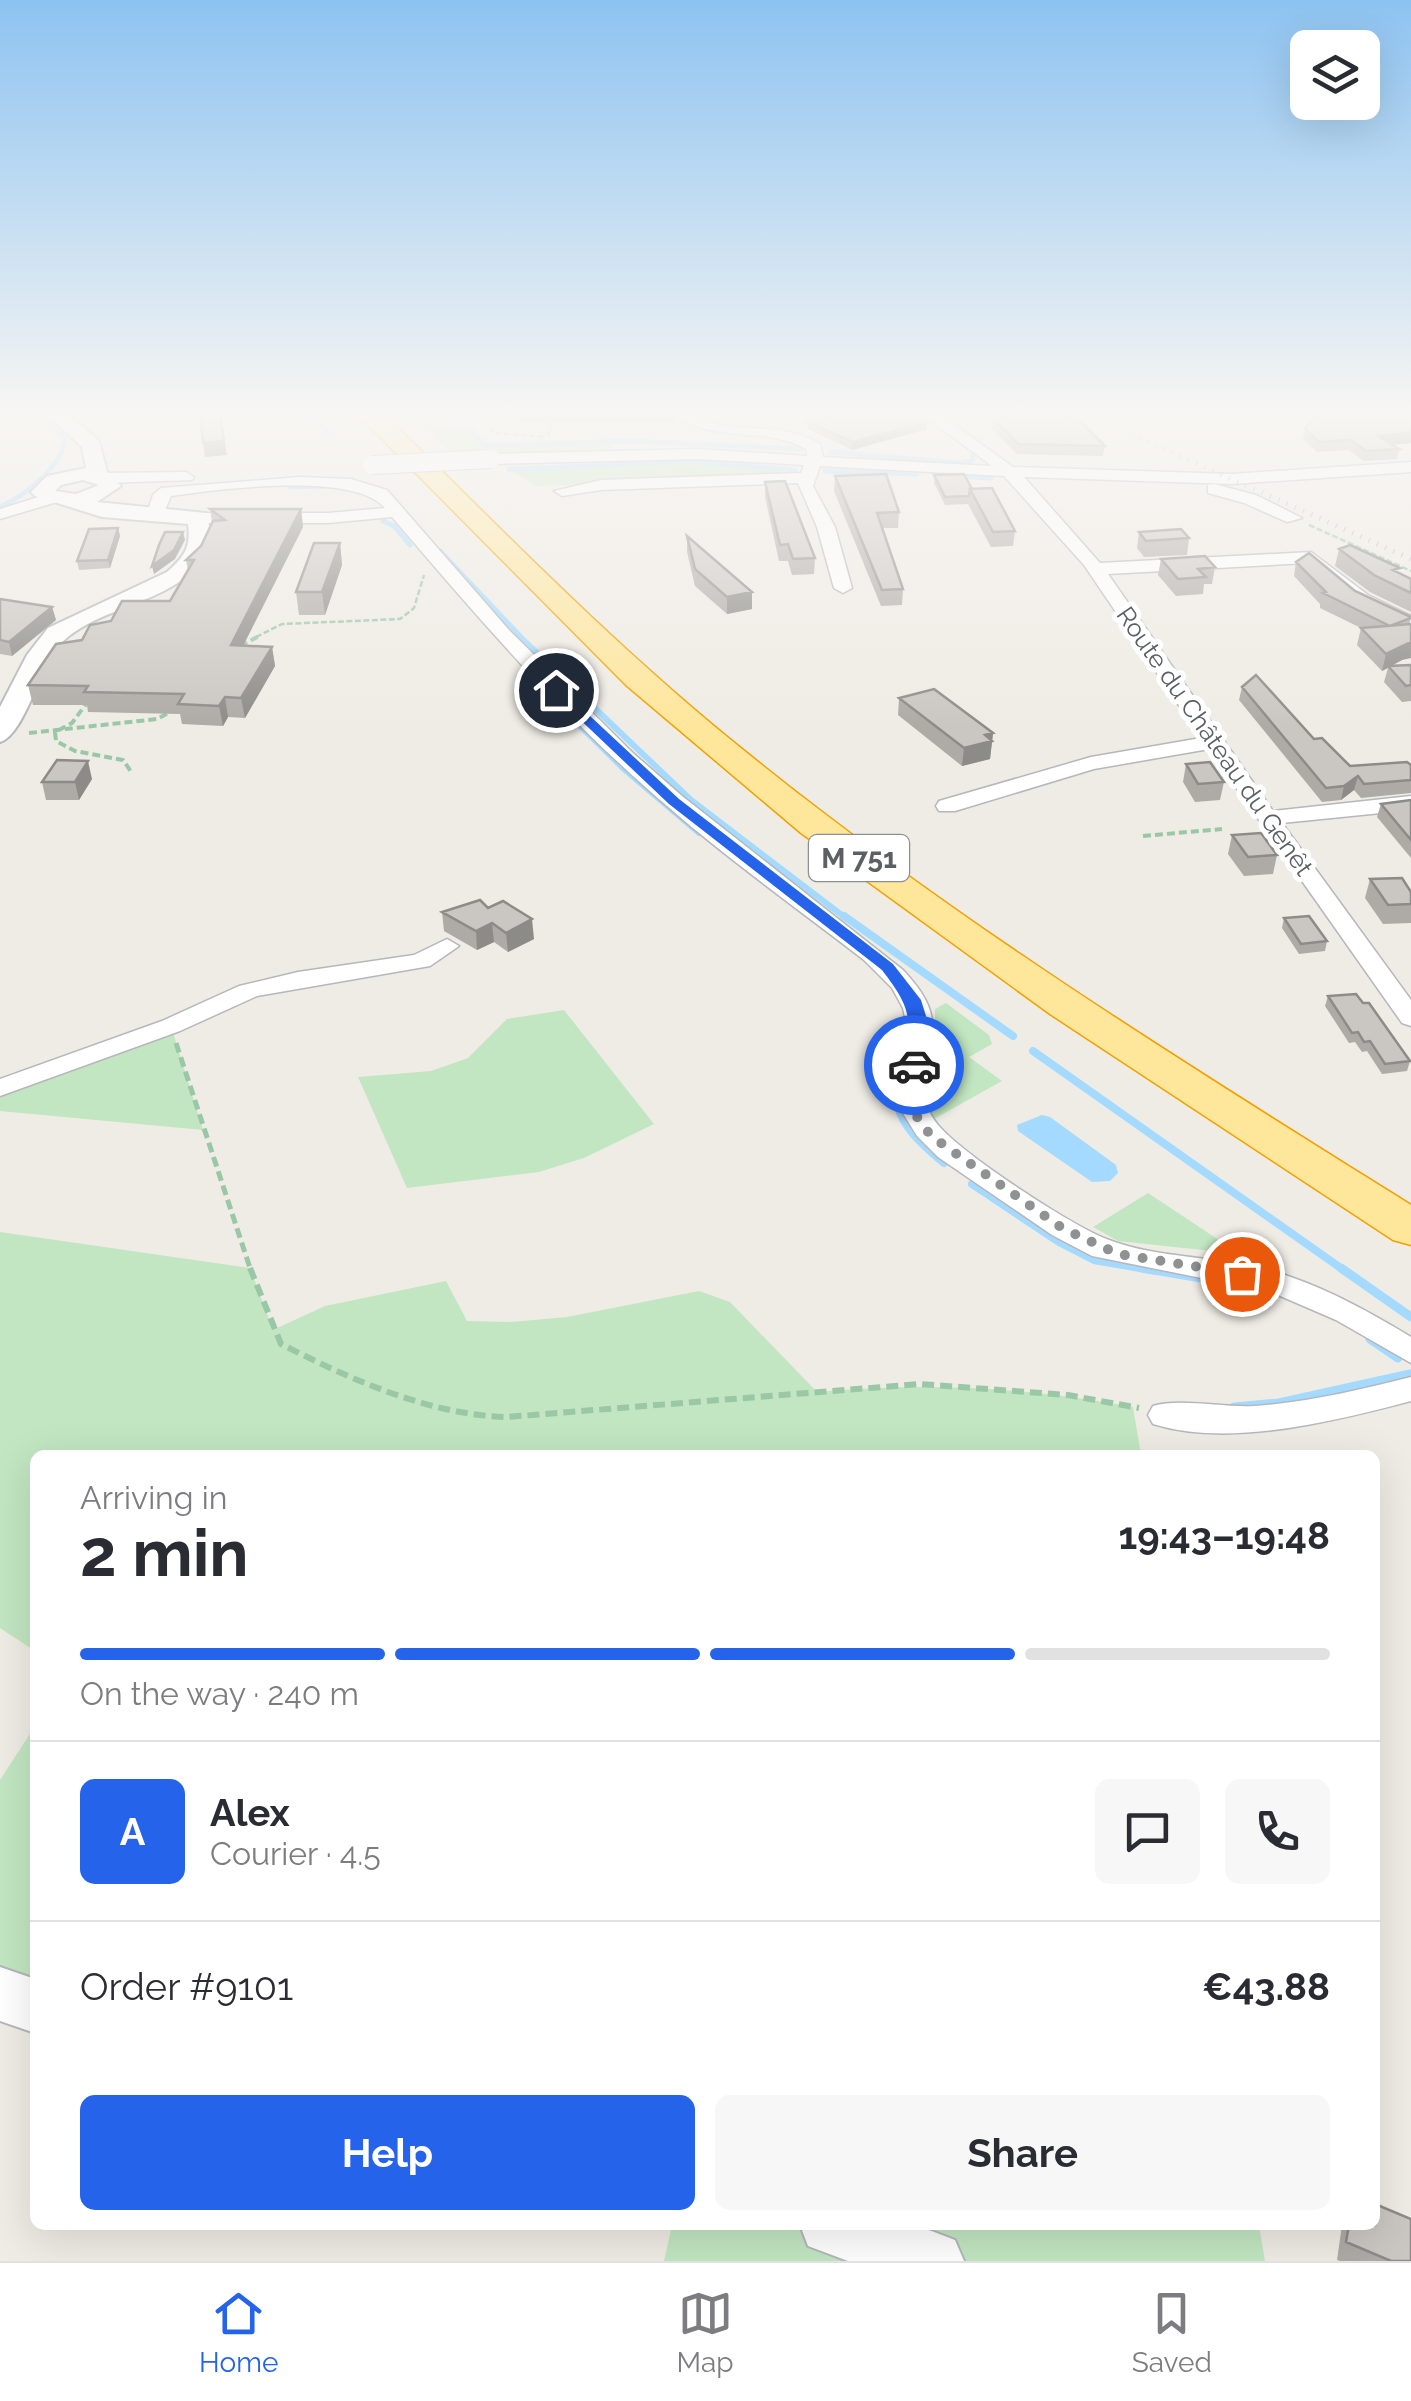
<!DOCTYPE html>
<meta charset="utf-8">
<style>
body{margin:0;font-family:Raleway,sans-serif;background:#f7f7f7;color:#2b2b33;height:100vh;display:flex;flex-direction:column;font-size:38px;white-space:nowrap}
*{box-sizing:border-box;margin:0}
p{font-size:32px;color:#7c7c81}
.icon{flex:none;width:55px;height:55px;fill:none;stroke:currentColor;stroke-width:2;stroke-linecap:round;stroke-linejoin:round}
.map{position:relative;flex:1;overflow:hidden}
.sheet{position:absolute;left:30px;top:1450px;width:1350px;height:780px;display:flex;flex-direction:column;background:#fff;border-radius:15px;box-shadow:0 10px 40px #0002}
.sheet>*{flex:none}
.tools{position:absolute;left:1290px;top:30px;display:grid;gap:20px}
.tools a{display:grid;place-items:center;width:90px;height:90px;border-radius:15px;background:#fff;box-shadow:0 10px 40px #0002;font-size:50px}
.pin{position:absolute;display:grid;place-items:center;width:85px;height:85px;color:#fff;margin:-42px;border:5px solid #fff;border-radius:50%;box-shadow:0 2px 10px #0007}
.courier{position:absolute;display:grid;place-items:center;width:100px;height:100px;margin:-50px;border:8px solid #2563eb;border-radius:50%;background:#fff;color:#222;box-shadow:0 2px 12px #0007}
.headline em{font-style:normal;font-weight:700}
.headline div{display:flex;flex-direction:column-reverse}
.headline{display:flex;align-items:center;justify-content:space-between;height:170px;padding:0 50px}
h1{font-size:65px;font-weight:700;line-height:75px}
.bar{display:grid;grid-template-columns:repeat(4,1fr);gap:15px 10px;align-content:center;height:120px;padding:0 50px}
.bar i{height:12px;border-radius:8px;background:#e1e1e2}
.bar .on{background:#2563eb}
.bar p{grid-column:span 4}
.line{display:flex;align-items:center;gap:25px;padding:0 50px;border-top:2px solid #e1e1e2}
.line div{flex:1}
.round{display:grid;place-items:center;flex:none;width:105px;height:105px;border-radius:15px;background:#f7f7f7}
.cta{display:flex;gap:20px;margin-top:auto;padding:20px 50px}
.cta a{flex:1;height:115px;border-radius:15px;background:#2563eb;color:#fff;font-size:40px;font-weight:700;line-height:115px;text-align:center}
.cta a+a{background:#f7f7f7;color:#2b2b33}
.tab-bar{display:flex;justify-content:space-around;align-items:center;height:140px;border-top:2px solid #e1e1e2;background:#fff;font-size:28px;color:#7c7c81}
.tab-bar a{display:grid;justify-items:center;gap:5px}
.tab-bar .on{color:#2563eb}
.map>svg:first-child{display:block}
</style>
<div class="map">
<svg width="1411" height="2261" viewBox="0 0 1411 2261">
<rect width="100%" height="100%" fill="#efece5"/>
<path fill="#c2e6c1" d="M 410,412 L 464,412 L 485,445 L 611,442 L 614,450 L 455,456 Z
M 653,462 L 790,468 L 782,477 L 536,486 L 505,466 Z
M 946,1003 L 989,1035 L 992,1044 L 969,1057 L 1002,1081 L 934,1119 C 915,1096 931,1074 934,1050 C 935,1036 935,1022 935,1009 Z
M 564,1010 L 654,1124 L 584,1158 L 539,1172 L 407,1188 L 358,1077 L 431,1071 L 468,1058 L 507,1019 Z
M 171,1026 L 203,1130 L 0,1111 L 0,1088 Z
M 1148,1193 L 1240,1254 L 1118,1241 L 1093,1227 Z
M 0,1232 L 250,1268 L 273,1330 L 325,1306 L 446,1281 L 467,1321 L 511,1322 L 567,1317 L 699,1291 L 730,1302 L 817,1392 C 933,1382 1019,1387 1133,1407 L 1141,1455 L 35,1455 L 35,1651 L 0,1628 Z
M 35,1726 L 35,2006 L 0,1994 L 0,1780 Z
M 672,2225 L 1259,2225 L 1265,2261 L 664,2261 Z"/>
<path fill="#a4daff" d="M 1042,1115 L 1050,1117 L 1116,1165 L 1118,1173 L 1110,1181 L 1092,1182 L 1018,1131 L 1017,1125 Z"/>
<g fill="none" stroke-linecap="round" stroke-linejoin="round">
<path stroke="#a4daff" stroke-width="5" d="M 309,412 L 328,432
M 450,412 L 469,431
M 474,436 L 486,445 L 633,441 L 802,449
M 831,452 L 960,463 L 972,461 L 974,452
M 509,470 L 686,461 L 795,470
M 825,471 L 917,474
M 935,475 L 991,478
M 290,487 L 326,486
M 0,507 C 24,496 64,466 65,437 L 45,420
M 383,521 L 394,526 L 410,545
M 440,551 L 521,637"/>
<path stroke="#a4daff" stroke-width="6" d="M 518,635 L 691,800 L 847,919
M 569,715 L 625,770 L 699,833"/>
<path stroke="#a4daff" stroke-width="8" d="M 844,916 L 1013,1036
M 907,1032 C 888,1099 889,1118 944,1163
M 1033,1051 L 1345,1271
M 972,1184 L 1059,1242 L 1094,1260 L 1157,1271"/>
<path stroke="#a4daff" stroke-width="9" d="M 1142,1268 L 1219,1281
M 1341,1268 L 1411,1317
M 1370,1339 L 1398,1358
M 1234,1407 L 1279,1403 L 1410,1374"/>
<defs>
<path id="minor" d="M 671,412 C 690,411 700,420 717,424 C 755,432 784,423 820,444 L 823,457 L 992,466 L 919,412 L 937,412 L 1013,467 L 1232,474 L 1411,462 L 1411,472 L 1232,484 L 1024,477 L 1100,563 L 1311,552 L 1368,595 L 1411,616 L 1411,629 L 1354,603 L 1307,563 L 1108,574 L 1273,811 L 1411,796 L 1411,810 L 1282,823 L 1411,1000 L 1411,1026 L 1402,1023 L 1209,749 L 1094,769 L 955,811 L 939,811 L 936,806 L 939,801 L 1091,757 L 1201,738 L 1084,565 L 1004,476 L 820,466 L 813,486 L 835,527 L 852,588 L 843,593 L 834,588 L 817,527 L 798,483 L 601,490 L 562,496 L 554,491 L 601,480 L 801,473 L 804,465 L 699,459 L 491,464 L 483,459 L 491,454 L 699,449 L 807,456 L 806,449 C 764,425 710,445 671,412 Z
M 186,472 L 194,477 L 192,480 L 105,483 L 97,478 L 105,473 Z
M 300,477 L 351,479 L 387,490 L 509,630 L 634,754 L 682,796 L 903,970 C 916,984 931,1002 932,1022 C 936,1057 911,1094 938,1125 C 962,1154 1073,1227 1109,1240 C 1165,1261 1231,1255 1288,1276 C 1332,1291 1371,1313 1411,1337 L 1411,1363 L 1336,1320 L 1271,1292 L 1092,1256 L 1052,1235 L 938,1157 L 917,1136 L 901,1110 L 898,1086 L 907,1027 L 903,1008 L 892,988 L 864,960 C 798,909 729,860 666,805 C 565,719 478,618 392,517 L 328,523 L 198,523 L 189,518 L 198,513 L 328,513 L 385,508 C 354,471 218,489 171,496 L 161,520 L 146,516 L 153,495 L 161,488 Z
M 1214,484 L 1256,495 L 1302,518 L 1287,522 L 1244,503 L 1208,493 L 1208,485 Z
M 51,493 L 59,498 L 57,502 L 0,519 L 0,509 Z
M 447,939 L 459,946 L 430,966 L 257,996 L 180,1031 L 0,1096 L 0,1079 L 162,1021 L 239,986 L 298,972 L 414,955 Z
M 1411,1377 L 1411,1401 C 1335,1421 1230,1448 1153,1424 L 1148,1415 L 1153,1406 C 1179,1398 1225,1408 1255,1406 C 1308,1402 1360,1390 1411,1377 Z"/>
<path id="tertiary" d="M 45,412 L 65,412 L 99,441 L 107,472 L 121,486 L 97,502 L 206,513 L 213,542 C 186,602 117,600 69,636 C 41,657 26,735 0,742 L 0,707 L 27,655 L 48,628 L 167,572 C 185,556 191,547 188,524 L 102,517 L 35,496 L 31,492 L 47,476 L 86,468 L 82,447 ZM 83,480 L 99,485 L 76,494 L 55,491 L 61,485 Z
M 0,1967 L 35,1979 L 35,2033 L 0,2021 Z
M 800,2225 L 916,2225 L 955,2240 L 964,2261 L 848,2261 L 808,2246 Z"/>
<path id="trunk" d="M 355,412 L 382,412 C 501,529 617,649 747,753 C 956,922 1184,1063 1411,1205 L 1411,1245 L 1393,1240 L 1050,1014 L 801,833 L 626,685 Z"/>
</defs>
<use href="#minor" stroke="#b5b7bb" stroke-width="3"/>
<use href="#tertiary" stroke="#b5b7bb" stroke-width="4"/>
<use href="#trunk" stroke="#f3a000" stroke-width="3"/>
<path stroke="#9ac7a6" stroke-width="2.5" stroke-dasharray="6 2.5" stroke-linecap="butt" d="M 469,412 L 495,433 L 546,437
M 548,437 L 554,412
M 1309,525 L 1411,571
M 256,637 L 282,624 L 400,619 L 414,608 L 424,575"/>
<path stroke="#9ac7a6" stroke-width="4" stroke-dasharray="8 4" stroke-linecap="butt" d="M 240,646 L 261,635
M 89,700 L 72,723 L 55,732 L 56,741 L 75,751 L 123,760 L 132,773
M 29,733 L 157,719 L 174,710
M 1143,836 L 1222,829"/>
<path stroke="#9ac7a6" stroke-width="5" stroke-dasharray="10 5" stroke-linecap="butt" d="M 176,1043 L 251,1271"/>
<path stroke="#9ac7a6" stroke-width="6" stroke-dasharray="12 6" stroke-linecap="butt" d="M 250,1268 L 281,1344 C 350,1379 429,1415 507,1417 L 920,1384 L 1068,1395 L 1139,1408"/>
<use href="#minor" fill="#fff" fill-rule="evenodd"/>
<use href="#tertiary" fill="#fff" fill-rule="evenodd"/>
<use href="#trunk" fill="#fee69b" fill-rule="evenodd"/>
<path stroke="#b3b4b5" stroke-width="5" stroke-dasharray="1 8" stroke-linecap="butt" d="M 1081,412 L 1411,559"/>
<defs>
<path id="minor-bridge" d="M 372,465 L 491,459"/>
</defs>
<use href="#minor-bridge" stroke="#b5b7bb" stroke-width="20" stroke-linecap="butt"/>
<use href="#minor-bridge" stroke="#fff" stroke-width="18"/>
</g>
<path fill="#aeaba7" d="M 510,412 L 673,412 L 676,415 L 676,423 L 520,423 L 520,412 Z
M 828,412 L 862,412 L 864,416 L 927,422 L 927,429 L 852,450 L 808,429 L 808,422 L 830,417 Z
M 972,412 L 1058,412 L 1105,446 L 1103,456 L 1017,454 L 992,429 L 993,422 Z
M 1309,412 L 1411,412 L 1411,443 L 1392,445 L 1399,449 L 1397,459 L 1364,461 L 1349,450 L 1317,452 L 1303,439 L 1305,429 L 1314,415 Z
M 934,475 L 972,489 L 1015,531 L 1013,546 L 991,547 L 968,504 L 945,505 L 934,483 Z
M 835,476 L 899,512 L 898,528 L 882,528 L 903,589 L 902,605 L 881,606 L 834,491 Z
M 765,482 L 815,558 L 814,574 L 792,575 L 788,561 L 779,561 L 765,497 Z
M 210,509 L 301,509 L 303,527 L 243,645 L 272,647 L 275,666 L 245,718 L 228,717 L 223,726 L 182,724 L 180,714 L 88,712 L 87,705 L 33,705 L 28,685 L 82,640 L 111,621 L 170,601 L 188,571 L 186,560 L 201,546 L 212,522 Z
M 118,528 L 120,536 L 110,568 L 79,570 L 77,561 Z
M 1139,532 L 1189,538 L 1187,555 L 1144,557 L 1137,548 Z
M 687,536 L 752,609 L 727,614 L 695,586 L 687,552 Z
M 340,543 L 342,565 L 325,615 L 299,615 L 296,592 Z
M 1339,549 L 1411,579 L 1411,612 L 1370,592 L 1335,566 Z
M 1161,559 L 1215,567 L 1212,584 L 1204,584 L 1203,594 L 1176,596 L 1158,575 Z
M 1296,562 L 1355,591 L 1411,617 L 1402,660 L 1391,666 L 1411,665 L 1411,701 L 1402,702 L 1384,682 L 1388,668 L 1382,671 L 1357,645 L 1361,628 L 1320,608 L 1320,604 L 1294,576 Z
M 0,599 L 52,607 L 56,620 L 12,656 L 0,654 Z
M 1242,687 L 1350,766 L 1411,765 L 1411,793 L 1361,798 L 1354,790 L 1341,800 L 1322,802 L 1239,700 Z
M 899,698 L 993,733 L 990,759 L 962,766 L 898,715 Z
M 1186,764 L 1224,782 L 1220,800 L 1195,802 L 1183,782 Z
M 92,779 L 79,800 L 46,800 L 42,782 Z
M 1411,800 L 1411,858 L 1377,817 L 1381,804 Z
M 1232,835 L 1277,855 L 1273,874 L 1244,876 L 1228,854 Z
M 1370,879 L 1411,892 L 1411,923 L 1383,924 L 1365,898 Z
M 488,908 L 534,939 L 508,952 L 494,942 L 477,950 L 444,931 L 442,912 Z
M 1284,918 L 1327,941 L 1325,951 L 1299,954 L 1282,928 Z
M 1328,996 L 1410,1061 L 1407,1071 L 1382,1074 L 1367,1051 L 1362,1052 L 1355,1042 L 1349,1043 L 1325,1006 Z
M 1342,2225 L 1375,2225 L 1411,2261 L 1340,2261 L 1337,2260 Z"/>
<path fill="#8d8b88" d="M 220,412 L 227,455 L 205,457 L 203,443 Z
M 927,422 L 927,429 L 852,450 L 853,442 Z
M 1411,433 L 1411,443 L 1375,446 L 1378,436 Z
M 301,509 L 303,527 L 234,664 L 231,645 Z
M 118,528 L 120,536 L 110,568 L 108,560 Z
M 183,532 L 185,540 L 175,559 L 154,574 L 152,566 Z
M 340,543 L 342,565 L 325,615 L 322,592 Z
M 752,592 L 752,609 L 727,614 L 727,597 Z
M 52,607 L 56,620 L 12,656 L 9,642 Z
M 1411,642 L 1411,658 L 1402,660 L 1382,671 L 1386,654 Z
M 272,647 L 275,666 L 245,718 L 241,698 Z
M 225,697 L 228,717 L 223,726 L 219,706 Z
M 993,733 L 990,759 L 962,766 L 964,748 L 985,735 Z
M 88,761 L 92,779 L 79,800 L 75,782 Z
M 1358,776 L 1354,790 L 1341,800 L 1344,786 Z
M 532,919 L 534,939 L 508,952 L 506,933 Z
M 492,923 L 494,942 L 477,950 L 476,931 Z"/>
<path fill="#cac7c2" stroke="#8d8b88" stroke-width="2.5" d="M 200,412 L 220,412 L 224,441 L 203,443 Z
M 521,412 L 673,412 L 676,415 L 520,415 Z
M 831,412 L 862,412 L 864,416 L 926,414 L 927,422 L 853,442 L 808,422 L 832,416 Z
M 993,412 L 1058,412 L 1082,423 L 1105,446 L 1018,444 L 993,418 L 1007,418 Z
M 1317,412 L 1411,412 L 1411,433 L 1378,436 L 1399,449 L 1366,451 L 1351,440 L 1319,442 L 1305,429 Z
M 886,474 L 899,512 L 877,513 L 903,589 L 882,590 L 835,476 Z
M 964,474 L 972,489 L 970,489 L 969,496 L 945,497 L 934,475 Z
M 785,481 L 815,558 L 793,559 L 788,544 L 780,545 L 765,482 Z
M 992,488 L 1015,531 L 993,532 L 970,489 Z
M 210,509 L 301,509 L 231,645 L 272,647 L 241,698 L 225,697 L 219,706 L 178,704 L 184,694 L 84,692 L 88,686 L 28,685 L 56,644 L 82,640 L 90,625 L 111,621 L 122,601 L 170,601 L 194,560 L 186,560 L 201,546 L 213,521 L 225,520 Z
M 118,528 L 108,560 L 77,561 L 89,529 Z
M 1181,529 L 1189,538 L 1146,541 L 1139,532 Z
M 165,532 L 183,532 L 174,550 L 152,566 L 159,545 Z
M 687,536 L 752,592 L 727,597 L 695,569 Z
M 314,543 L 340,543 L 322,592 L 296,592 Z
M 1350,545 L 1400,568 L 1393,570 L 1411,579 L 1411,593 L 1374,575 L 1339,549 Z
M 1309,553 L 1355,591 L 1411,617 L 1411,618 L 1390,626 L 1323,593 L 1326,592 L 1296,562 Z
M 1205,556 L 1215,567 L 1198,569 L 1206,577 L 1178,579 L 1161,559 Z
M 0,599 L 52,607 L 9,642 L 0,640 Z
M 1411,624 L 1411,642 L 1386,654 L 1361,628 Z
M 1411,665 L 1411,685 L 1406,686 L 1388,666 Z
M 1256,675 L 1314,739 L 1322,738 L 1350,766 L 1407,762 L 1411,765 L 1411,780 L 1364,784 L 1358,776 L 1344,786 L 1326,788 L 1242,687 Z
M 934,689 L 993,733 L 985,735 L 992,741 L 964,748 L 899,698 Z
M 57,760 L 88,761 L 75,782 L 42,782 Z
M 1210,762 L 1224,782 L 1198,784 L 1186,764 Z
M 1411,800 L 1411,840 L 1381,804 Z
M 1261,833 L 1277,855 L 1248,857 L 1232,835 Z
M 1402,878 L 1411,892 L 1411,904 L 1388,905 L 1370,879 Z
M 480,900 L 488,908 L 503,901 L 532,919 L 506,933 L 492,923 L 476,931 L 442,912 Z
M 1309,916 L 1327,941 L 1301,944 L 1284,918 Z
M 1356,994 L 1363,1003 L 1369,1003 L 1410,1061 L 1385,1064 L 1370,1041 L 1364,1042 L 1358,1032 L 1352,1033 L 1328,996 Z
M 1375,2204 L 1411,2219 L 1411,2261 L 1391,2261 L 1346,2242 L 1349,2225 L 1375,2225 Z"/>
<linearGradient id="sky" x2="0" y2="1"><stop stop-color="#8dc3f1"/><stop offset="0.57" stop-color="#f8f6f3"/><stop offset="1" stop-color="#f8f6f3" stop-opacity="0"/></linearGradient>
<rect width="1411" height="728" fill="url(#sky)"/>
<path fill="#2563eb" d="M 552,688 L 560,688 L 679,799 L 893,964 L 921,1000 L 926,1016 L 919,1068 L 906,1065 C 911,1017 912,1009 882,970 L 669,804 L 552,693 Z"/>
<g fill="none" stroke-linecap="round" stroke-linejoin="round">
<path stroke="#8f9192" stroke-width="10" stroke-dasharray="0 18" d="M 914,1065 L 912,1110 L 931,1136 L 1062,1228 L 1118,1254 L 1242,1274"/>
</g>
<g text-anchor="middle" stroke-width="10" stroke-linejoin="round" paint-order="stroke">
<g font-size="25" fill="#5c6065" stroke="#fff">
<text transform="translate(1215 741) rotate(55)" y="9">Route du Château du Genêt</text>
</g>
<rect fill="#fff" stroke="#8d9093" stroke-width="2.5" x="809" y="835" width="100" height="46" rx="8"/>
<g font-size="28" font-weight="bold" fill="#5c6065">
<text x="859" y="868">M 751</text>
</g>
</g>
</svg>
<div class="tools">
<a><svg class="icon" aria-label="layers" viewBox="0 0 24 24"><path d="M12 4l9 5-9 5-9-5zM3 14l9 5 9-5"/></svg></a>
</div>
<div class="pin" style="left:1242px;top:1274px;background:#ea580c"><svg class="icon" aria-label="bag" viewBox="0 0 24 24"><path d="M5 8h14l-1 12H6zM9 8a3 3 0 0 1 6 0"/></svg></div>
<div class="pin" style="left:556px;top:690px;background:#1f2937"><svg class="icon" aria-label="home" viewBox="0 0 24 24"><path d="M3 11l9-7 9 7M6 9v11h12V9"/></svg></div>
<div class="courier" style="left:914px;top:1065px"><svg class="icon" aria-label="car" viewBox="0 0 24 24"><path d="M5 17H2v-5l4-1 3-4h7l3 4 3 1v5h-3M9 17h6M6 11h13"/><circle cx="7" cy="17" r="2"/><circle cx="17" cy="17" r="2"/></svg></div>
<section class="sheet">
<div class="headline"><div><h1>2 min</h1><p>Arriving in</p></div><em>19:43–19:48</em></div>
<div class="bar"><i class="on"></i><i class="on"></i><i class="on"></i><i></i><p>On the way · 240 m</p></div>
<div class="line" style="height:180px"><b class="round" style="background:#2563eb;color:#fff">A</b><div><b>Alex</b><p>Courier · 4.5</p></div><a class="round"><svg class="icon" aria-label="chat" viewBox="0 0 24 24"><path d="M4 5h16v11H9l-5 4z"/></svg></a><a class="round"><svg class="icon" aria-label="phone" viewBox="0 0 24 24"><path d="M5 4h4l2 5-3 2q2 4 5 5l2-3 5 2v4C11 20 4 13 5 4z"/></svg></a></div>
<div class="line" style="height:130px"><div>Order #9101</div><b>€43.88</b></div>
<div class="cta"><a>Help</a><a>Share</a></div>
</section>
</div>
<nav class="tab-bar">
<a class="on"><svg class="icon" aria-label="home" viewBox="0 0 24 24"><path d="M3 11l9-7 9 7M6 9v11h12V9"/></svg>Home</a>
<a><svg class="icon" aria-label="map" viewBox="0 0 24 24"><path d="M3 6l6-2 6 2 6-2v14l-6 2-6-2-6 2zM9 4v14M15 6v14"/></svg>Map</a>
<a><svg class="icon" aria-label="saved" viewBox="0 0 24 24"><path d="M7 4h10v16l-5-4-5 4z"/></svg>Saved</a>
</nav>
